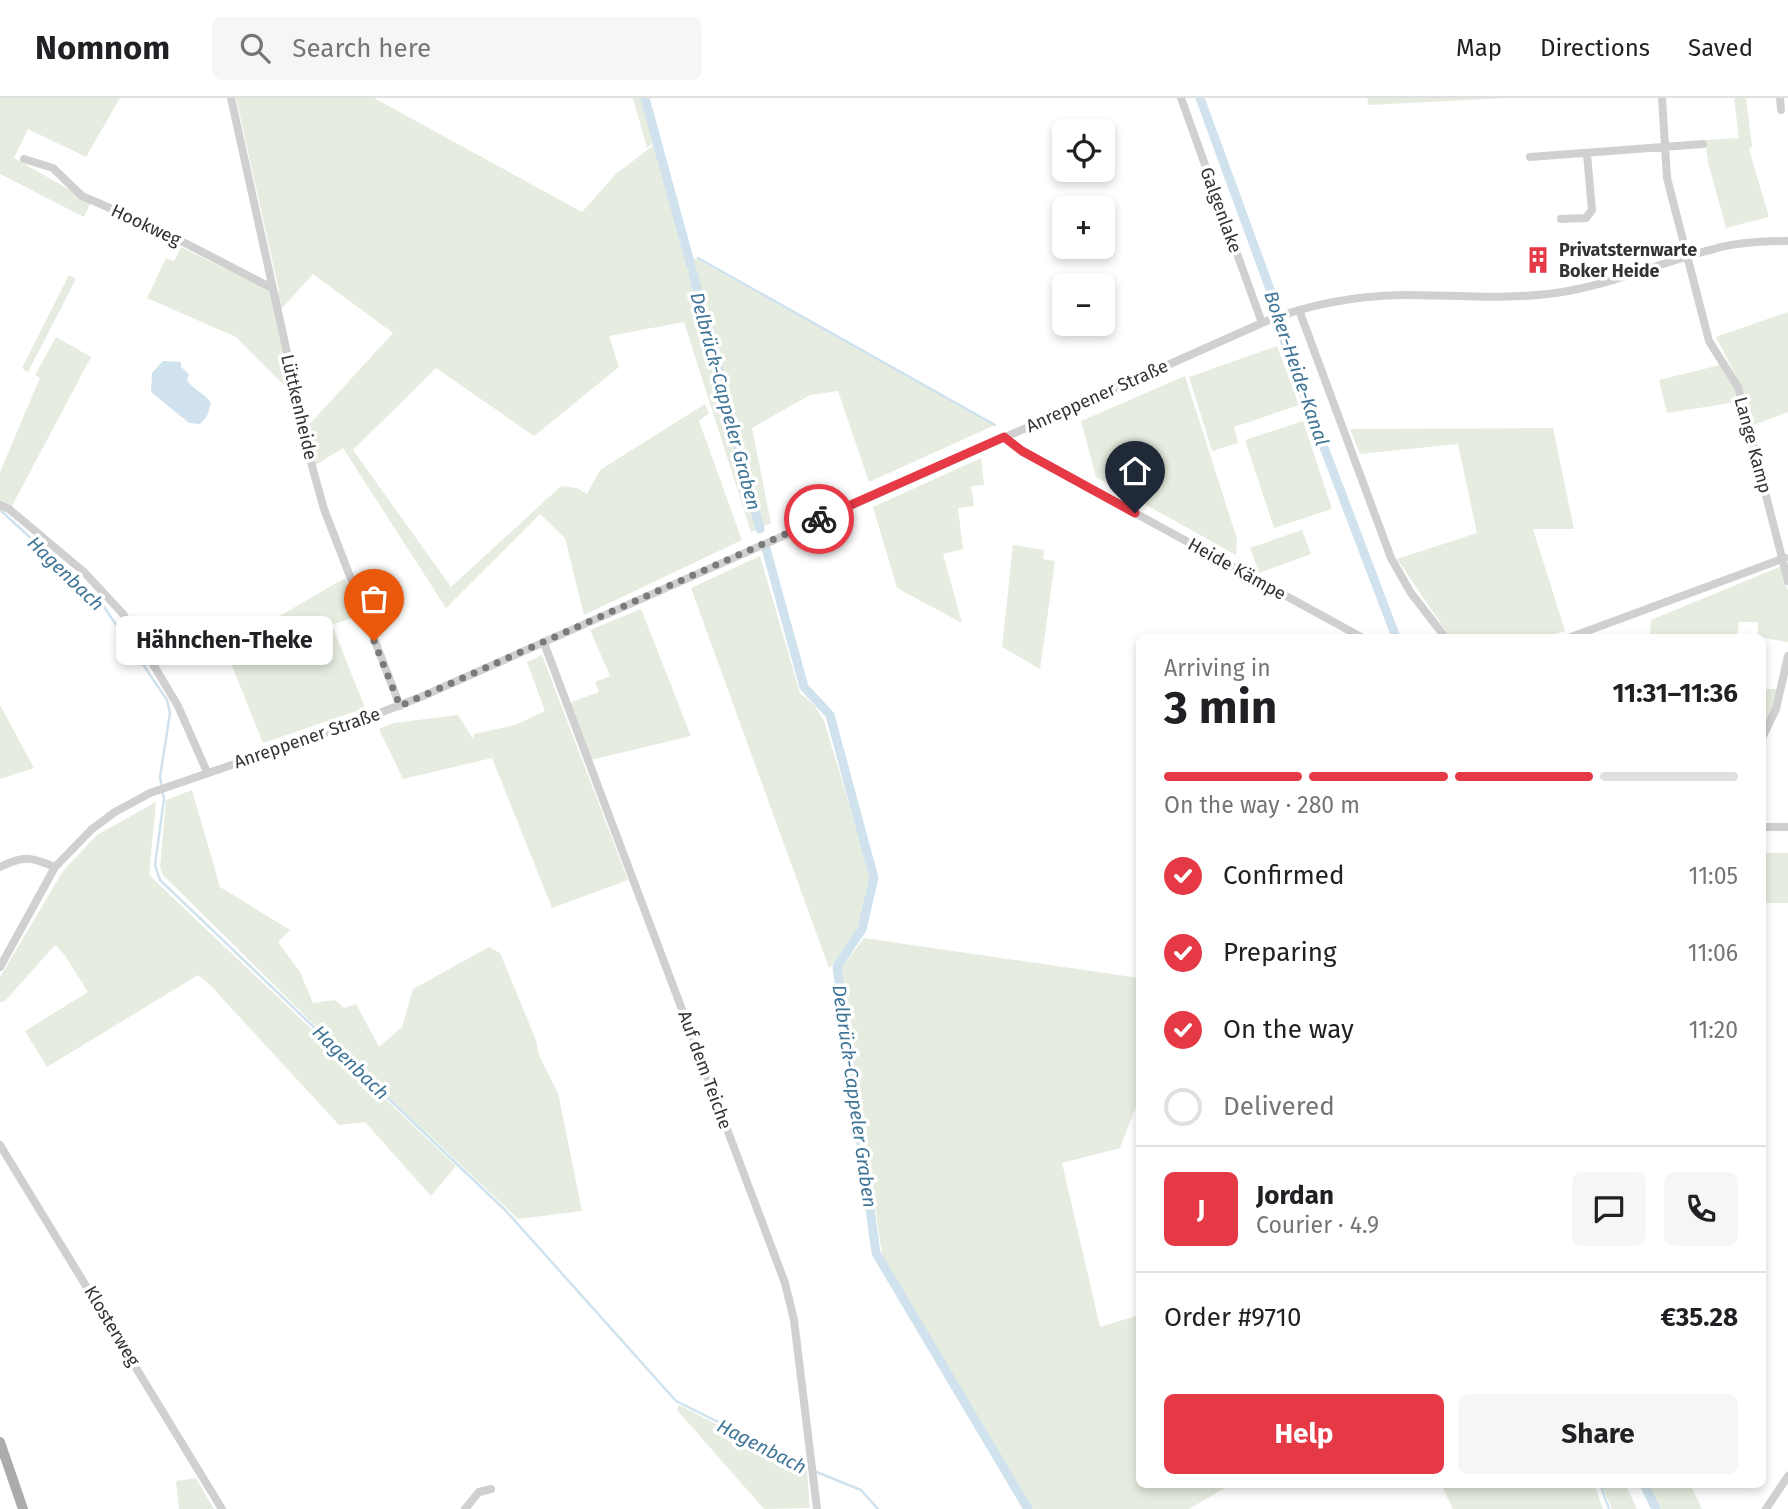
<!DOCTYPE html>
<meta charset="utf-8">
<style>
body{margin:0;font-family:"Fira Sans",sans-serif;background:#f6f6f6;color:#202124;height:100vh;display:flex;flex-direction:column;font-size:26px;white-space:nowrap}
*{box-sizing:border-box;margin:0}
p{font-size:23px;color:#757577}
.icon{flex:none;width:38px;height:38px;fill:none;stroke:currentColor;stroke-width:2;stroke-linecap:round;stroke-linejoin:round}
.map{position:relative;flex:1;overflow:hidden}
.details{position:absolute;left:1136px;top:536px;width:630px;height:854px;display:flex;flex-direction:column;background:#fff;border-radius:10px;box-shadow:0 4px 10px #0003}
.details>*{flex:none}
.buttons{position:absolute;left:1052px;top:21px;display:grid;gap:14px}
.buttons a{display:grid;place-items:center;width:63px;height:63px;border-radius:10px;background:#fff;box-shadow:0 4px 10px #0003;font-size:35px}
.pin{position:absolute;display:grid;place-items:center;width:60px;height:60px;color:#fff;margin:-72px -30px;border-radius:50% 50% 50% 0;rotate:-45deg;box-shadow:0 0 7px #0007}
.pin .icon{rotate:45deg}
.courier{position:absolute;display:grid;place-items:center;width:70px;height:70px;margin:-35px;border:5px solid #e63946;border-radius:50%;background:#fff;color:#222;box-shadow:0 2px 9px #0007}
.bubble{position:absolute;height:49px;border-radius:10px;background:#fff;box-shadow:0 4px 10px #0003;font-size:23px;font-weight:700;line-height:49px;text-align:center}
.head em{font-style:normal;font-weight:700}
.head div{display:flex;flex-direction:column-reverse}
.head{display:flex;align-items:center;justify-content:space-between;height:119px;padding:0 28px}
h1{font-size:46px;font-weight:700;line-height:52px}
.bar{display:grid;grid-template-columns:repeat(4,1fr);gap:10px 7px;align-content:center;height:84px;padding:0 28px}
.bar i{height:9px;border-radius:5px;background:#e0e0e0}
.bar .selected{background:#e63946}
.bar p{grid-column:span 4}
.line{display:flex;align-items:center;gap:18px;padding:0 28px;border-top:2px solid #e0e0e0}
.line div{flex:1}
.round{display:grid;place-items:center;flex:none;width:74px;height:74px;border-radius:10px;background:#f6f6f6}
ol{padding:0 28px;list-style:none}
li{display:flex;align-items:center;gap:21px;height:77px}
li p{margin-inline-start:auto}
li .icon{padding:7px;border-radius:50%;background:#e63946;color:#fff;stroke-width:4}
li:last-child{color:#757577}
li i{width:38px;height:38px;border:4px solid #e0e0e0;border-radius:50%}
.cta{display:flex;gap:14px;margin-top:auto;padding:14px 28px}
.cta a{flex:1;height:80px;border-radius:10px;background:#e63946;color:#fff;font-size:28px;font-weight:700;line-height:80px;text-align:center}
.cta a+a{background:#f6f6f6;color:#202124}
header{display:flex;align-items:center;gap:42px;box-sizing:border-box;height:98px;padding:0 35px;background:#fff;border-bottom:2px solid #e0e0e0}
header strong{font-size:33px}
nav{display:flex;gap:38px;margin-inline-start:auto;font-size:24px}
.search{width:490px;height:63px;background:#f6f6f6;display:flex;align-items:center;gap:18px;box-sizing:border-box;padding:0 24px;border-radius:10px;color:#757577;font-size:26px}
.map>svg:first-child{display:block}
</style>
<header>
<strong>Nomnom</strong>
<div class="search"><svg class="icon" aria-label="search" viewBox="0 0 24 24"><circle cx="10" cy="10" r="6"/><path d="M15 15l6 6"/></svg>Search here</div>
<nav><a>Map</a><a>Directions</a><a>Saved</a></nav>
</header>
<div class="map">
<svg width="1788" height="1411" viewBox="0 0 1788 1411">
<rect width="100%" height="100%" fill="#fff"/>
<path fill="#e6ecdf" d="M 0,0 L 120,0 L 86,59 L 28,31 L 14,60 L 91,104 L 84,119 L 0,76 Z
M 236,0 L 374,0 L 582,114 L 616,76 L 655,46 L 686,160 L 697,161 L 995,327 L 869,384 L 838,293 L 810,297 L 752,330 L 771,425 L 751,434 L 684,224 L 609,238 L 619,269 L 534,338 L 436,270 L 353,352 L 451,489 L 561,388 L 577,390 L 587,396 L 600,372 L 705,306 L 709,315 L 699,323 L 742,442 L 584,517 L 565,440 L 540,416 L 446,510 L 343,350 L 314,368 L 306,330 L 393,235 L 313,176 L 275,218 L 293,296 L 236,239 L 147,200 L 166,160 L 174,163 L 181,149 L 271,193 L 279,193 Z
M 633,0 L 642,0 L 654,45 L 647,50 Z
M 1367,0 L 1507,0 L 1369,7 Z
M 1734,0 L 1746,0 L 1752,48 L 1749,51 L 1769,119 L 1726,130 L 1708,64 L 1705,42 L 1739,40 Z
M 69,177 L 76,181 L 28,274 L 22,270 Z
M 1788,214 L 1788,314 L 1753,327 L 1741,287 L 1716,239 Z
M 56,239 L 91,259 L 12,408 L 0,403 L 0,374 L 40,280 L 35,277 Z
M 1277,248 L 1299,307 L 1234,329 L 1238,345 L 1212,353 L 1189,279 Z
M 1720,267 L 1734,289 L 1737,304 L 1667,315 L 1659,282 Z
M 1185,278 L 1237,441 L 1236,457 L 1096,379 L 1081,323 Z
M 1303,323 L 1332,411 L 1274,430 L 1245,342 Z
M 1553,330 L 1574,431 L 1533,431 L 1565,533 L 1544,539 L 1450,539 L 1397,461 L 1477,435 L 1458,346 L 1360,356 L 1350,331 Z
M 981,360 L 984,387 L 971,388 L 974,408 L 958,410 L 963,451 L 943,456 L 962,525 L 897,490 L 873,409 Z
M 1302,432 L 1311,456 L 1259,475 L 1250,450 Z
M 1013,447 L 1044,452 L 1043,461 L 1055,463 L 1040,571 L 1002,549 Z
M 760,458 L 800,595 L 814,607 L 824,623 L 871,778 L 865,810 L 858,833 L 838,862 L 829,870 L 691,490 Z
M 1782,468 L 1788,493 L 1788,544 L 1758,539 L 1758,524 L 1739,524 L 1737,539 L 1650,539 L 1651,522 Z
M 345,480 L 360,517 L 332,527 L 365,610 L 263,645 L 225,550 Z
M 641,511 L 691,638 L 591,662 L 569,605 L 599,594 L 595,584 L 610,578 L 590,532 Z
M 542,557 L 628,782 L 552,810 L 492,660 L 403,681 L 379,631 L 394,625 L 458,617 L 473,641 L 474,636 L 515,627 L 545,613 L 527,564 Z
M 1762,591 L 1778,591 L 1773,611 L 1762,634 Z
M 0,607 L 34,670 L 0,681 Z
M 192,692 L 220,789 L 290,832 L 278,844 L 300,874 L 313,905 L 335,902 L 344,910 L 356,906 L 379,949 L 402,929 L 413,891 L 489,849 L 500,855 L 536,942 L 539,957 L 558,995 L 582,1113 L 518,1121 L 354,966 L 163,777 L 160,769 L 166,702 Z
M 156,704 L 149,777 L 456,1068 L 431,1098 L 365,1024 L 339,1027 L 210,887 L 198,877 L 47,969 L 25,933 L 88,894 L 64,856 L 55,847 L 5,903 L 0,904 L 0,879 L 63,773 L 97,737 Z
M 1762,755 L 1788,755 L 1788,805 L 1762,805 Z
M 864,840 L 1139,880 L 1139,977 L 1137,1006 L 1120,1050 L 1062,1065 L 1100,1229 L 1139,1217 L 1139,1386 L 1232,1386 L 1189,1411 L 1033,1411 L 883,1164 L 841,871 Z
M 679,1307 L 807,1372 L 810,1410 L 764,1411 L 677,1312 Z
M 196,1380 L 214,1411 L 179,1411 L 176,1383 Z
M 1441,1386 L 1594,1386 L 1603,1411 L 1453,1411 Z
M 1601,1386 L 1625,1386 L 1637,1411 L 1612,1411 Z
M 1647,1386 L 1690,1386 L 1702,1411 L 1659,1411 Z"/>
<path fill="#cfe2ee" d="M 163,263 L 181,264 L 181,269 L 189,276 L 187,282 C 194,293 204,294 211,305 L 207,318 L 200,326 L 189,325 L 151,294 L 152,275 Z"/>
<g fill="none" stroke-linecap="round" stroke-linejoin="round">
<path stroke="#cfe2ee" stroke-width="2.5" d="M 698,160 L 995,327
M 0,412 L 100,503 L 167,602 L 170,615 L 160,679 L 164,701 L 155,767 L 160,782 L 506,1113 L 676,1303 L 809,1369
M 814,1373 L 861,1392 L 878,1411
M 1600,1386 L 1609,1411"/>
<path stroke="#cfe2ee" stroke-width="9" d="M 645,0 L 691,168
M 1200,0 L 1271,194 L 1287,252 L 1396,539
M 693,175 L 760,431
M 765,447 L 804,589 L 830,617 L 874,780 L 862,831 L 837,869 L 876,1155 L 1028,1411
M 1644,1386 L 1656,1411"/>
<path stroke="#d0d0d0" stroke-width="8" d="M 231,0 L 312,368 L 324,411 L 400,608
M 1181,0 L 1262,225
M 1662,0 L 1667,80 L 1709,243 L 1738,289 L 1788,483
M 1780,0 L 1781,12
M 1530,59 L 1703,46
M 24,61 L 53,70 L 82,98 L 154,129 L 272,190
M 1561,121 L 1586,120 L 1592,112 L 1587,56
M 1299,212 L 1391,460 L 1411,495 L 1445,539
M 1004,339 L 1022,353 L 1361,539
M 0,407 L 9,411 L 84,474 L 123,516 L 178,608 L 207,674
M 1571,539 L 1785,460
M 544,545 L 785,1185 L 794,1222 L 817,1411
M 1762,640 L 1776,611 L 1788,558
M 1762,729 L 1788,729
M 0,769 C 24,757 31,759 55,769
M 0,869 L 55,769 L 92,731 L 115,714 L 150,695 L 354,625 L 423,598 L 1262,225 C 1306,207 1354,198 1402,197 C 1453,197 1505,202 1556,195 C 1611,187 1661,164 1714,151 C 1738,144 1763,143 1788,143
M 0,1047 L 222,1411
M 465,1411 L 479,1394 L 491,1391
M 1766,1411 L 1788,1378"/>
<path stroke="#ababab" stroke-width="10" d="M 0,1344 L 23,1411"/>
</g>
<g fill="none" stroke-linecap="round" stroke-linejoin="round">
<path stroke="#7a7a7a" stroke-width="7" stroke-dasharray="0 12.6" d="M 374,543 L 400,608 L 819,421"/>
<path stroke="#e63946" stroke-width="9" d="M 819,421 L 1004,339 L 1022,353 L 1135,415"/>
</g>
<defs>
<symbol id="building-bare" viewBox="-9 -9 18 18"><path d="M-4-6H4V6H1V3H-1V6H-4ZM-2.5-4.3h1.7v1.8h-1.7ZM.8-4.3h1.7v1.8H.8ZM-2.5-1h1.7V.8h-1.7ZM.8-1h1.7V.8H.8Z" fill="#e63946" stroke="#fff" stroke-width="2.5" paint-order="stroke"/></symbol>
</defs>
<g fill-rule="evenodd">
<use href="#building-bare" x="1519" y="143" width="38" height="38"/>
</g>
<g text-anchor="middle" stroke-width="7" stroke-linejoin="round" paint-order="stroke">
<g font-size="18" fill="#333" stroke="#fff">
<text transform="translate(1221 112) rotate(70)" y="6">Galgenlake</text>
<text transform="translate(146 127) rotate(25)" y="6">Hookweg</text>
<text transform="translate(1097 298) rotate(-24)" y="6">Anreppener Straße</text>
<text transform="translate(299 309) rotate(77)" y="6">Lüttkenheide</text>
<text transform="translate(1753 347) rotate(75)" y="6">Lange Kamp</text>
<text transform="translate(1237 471) rotate(29)" y="6">Heide Kämpe</text>
<text transform="translate(307 640) rotate(-19)" y="6">Anreppener Straße</text>
<text transform="translate(705 972) rotate(70)" y="6">Auf dem Teiche</text>
<text transform="translate(112 1228) rotate(59)" y="6">Klosterweg</text>
</g>
<g font-size="18" font-weight="bold" fill="#333" stroke="#fff" text-anchor="start">
<text x="1559" y="158">Privatsternwarte<tspan x="1559" dy="21">Boker Heide</tspan></text>
</g>
<g font-size="19" font-style="italic" fill="#3f7597" stroke="#fff">
<text transform="translate(1297 270) rotate(71)" y="7">Boker-Heide-Kanal</text>
<text transform="translate(726 303) rotate(75)" y="7">Delbrück-Cappeler Graben</text>
<text transform="translate(66 475) rotate(44)" y="7">Hagenbach</text>
<text transform="translate(351 964) rotate(44)" y="7">Hagenbach</text>
<text transform="translate(855 998) rotate(82)" y="7">Delbrück-Cappeler Graben</text>
<text transform="translate(762 1348) rotate(27)" y="7">Hagenbach</text>
</g>
</g>
</svg>
<div class="buttons">
<a><svg class="icon" aria-label="locate" viewBox="0 0 24 24"><circle cx="12" cy="12" r="6"/><path d="M12 2v4M12 18v4M2 12h4M18 12h4"/></svg></a>
<a>+</a>
<a>−</a>
</div>
<div class="pin" style="left:374px;top:543px;background:#ea580c"><svg class="icon" aria-label="bag" viewBox="0 0 24 24"><path d="M5 8h14l-1 12H6zM9 8a3 3 0 0 1 6 0"/></svg></div>
<div class="pin" style="left:1135px;top:415px;background:#1f2937"><svg class="icon" aria-label="home" viewBox="0 0 24 24"><path d="M3 11l9-7 9 7M6 9v11h12V9"/></svg></div>
<div class="courier" style="left:819px;top:421px"><svg class="icon" aria-label="bike" viewBox="0 0 24 24"><circle cx="6" cy="16" r="4"/><circle cx="18" cy="16" r="4"/><path d="M6 16l4-8h5l3 8M10 8l3 8H6M13 5h3"/></svg></div>
<div class="bubble" style="left:116px;top:518px;width:217px">Hähnchen-Theke</div>
<section class="details">
<div class="head"><div><h1>3 min</h1><p>Arriving in</p></div><em>11:31–11:36</em></div>
<div class="bar"><i class="selected"></i><i class="selected"></i><i class="selected"></i><i></i><p>On the way · 280 m</p></div>
<ol>
<li><svg class="icon" aria-label="check" viewBox="0 0 24 24"><path d="M5 12l5 5 9-10"/></svg>Confirmed<p>11:05</p></li>
<li><svg class="icon" aria-label="check" viewBox="0 0 24 24"><path d="M5 12l5 5 9-10"/></svg>Preparing<p>11:06</p></li>
<li><svg class="icon" aria-label="check" viewBox="0 0 24 24"><path d="M5 12l5 5 9-10"/></svg>On the way<p>11:20</p></li>
<li><i></i>Delivered</li>
</ol>
<div class="line" style="height:126px"><b class="round" style="background:#e63946;color:#fff">J</b><div><b>Jordan</b><p>Courier · 4.9</p></div><a class="round"><svg class="icon" aria-label="chat" viewBox="0 0 24 24"><path d="M4 5h16v11H9l-5 4z"/></svg></a><a class="round"><svg class="icon" aria-label="phone" viewBox="0 0 24 24"><path d="M5 4h4l2 5-3 2q2 4 5 5l2-3 5 2v4C11 20 4 13 5 4z"/></svg></a></div>
<div class="line" style="height:91px"><div>Order #9710</div><b>€35.28</b></div>
<div class="cta"><a>Help</a><a>Share</a></div>
</section>
</div>
